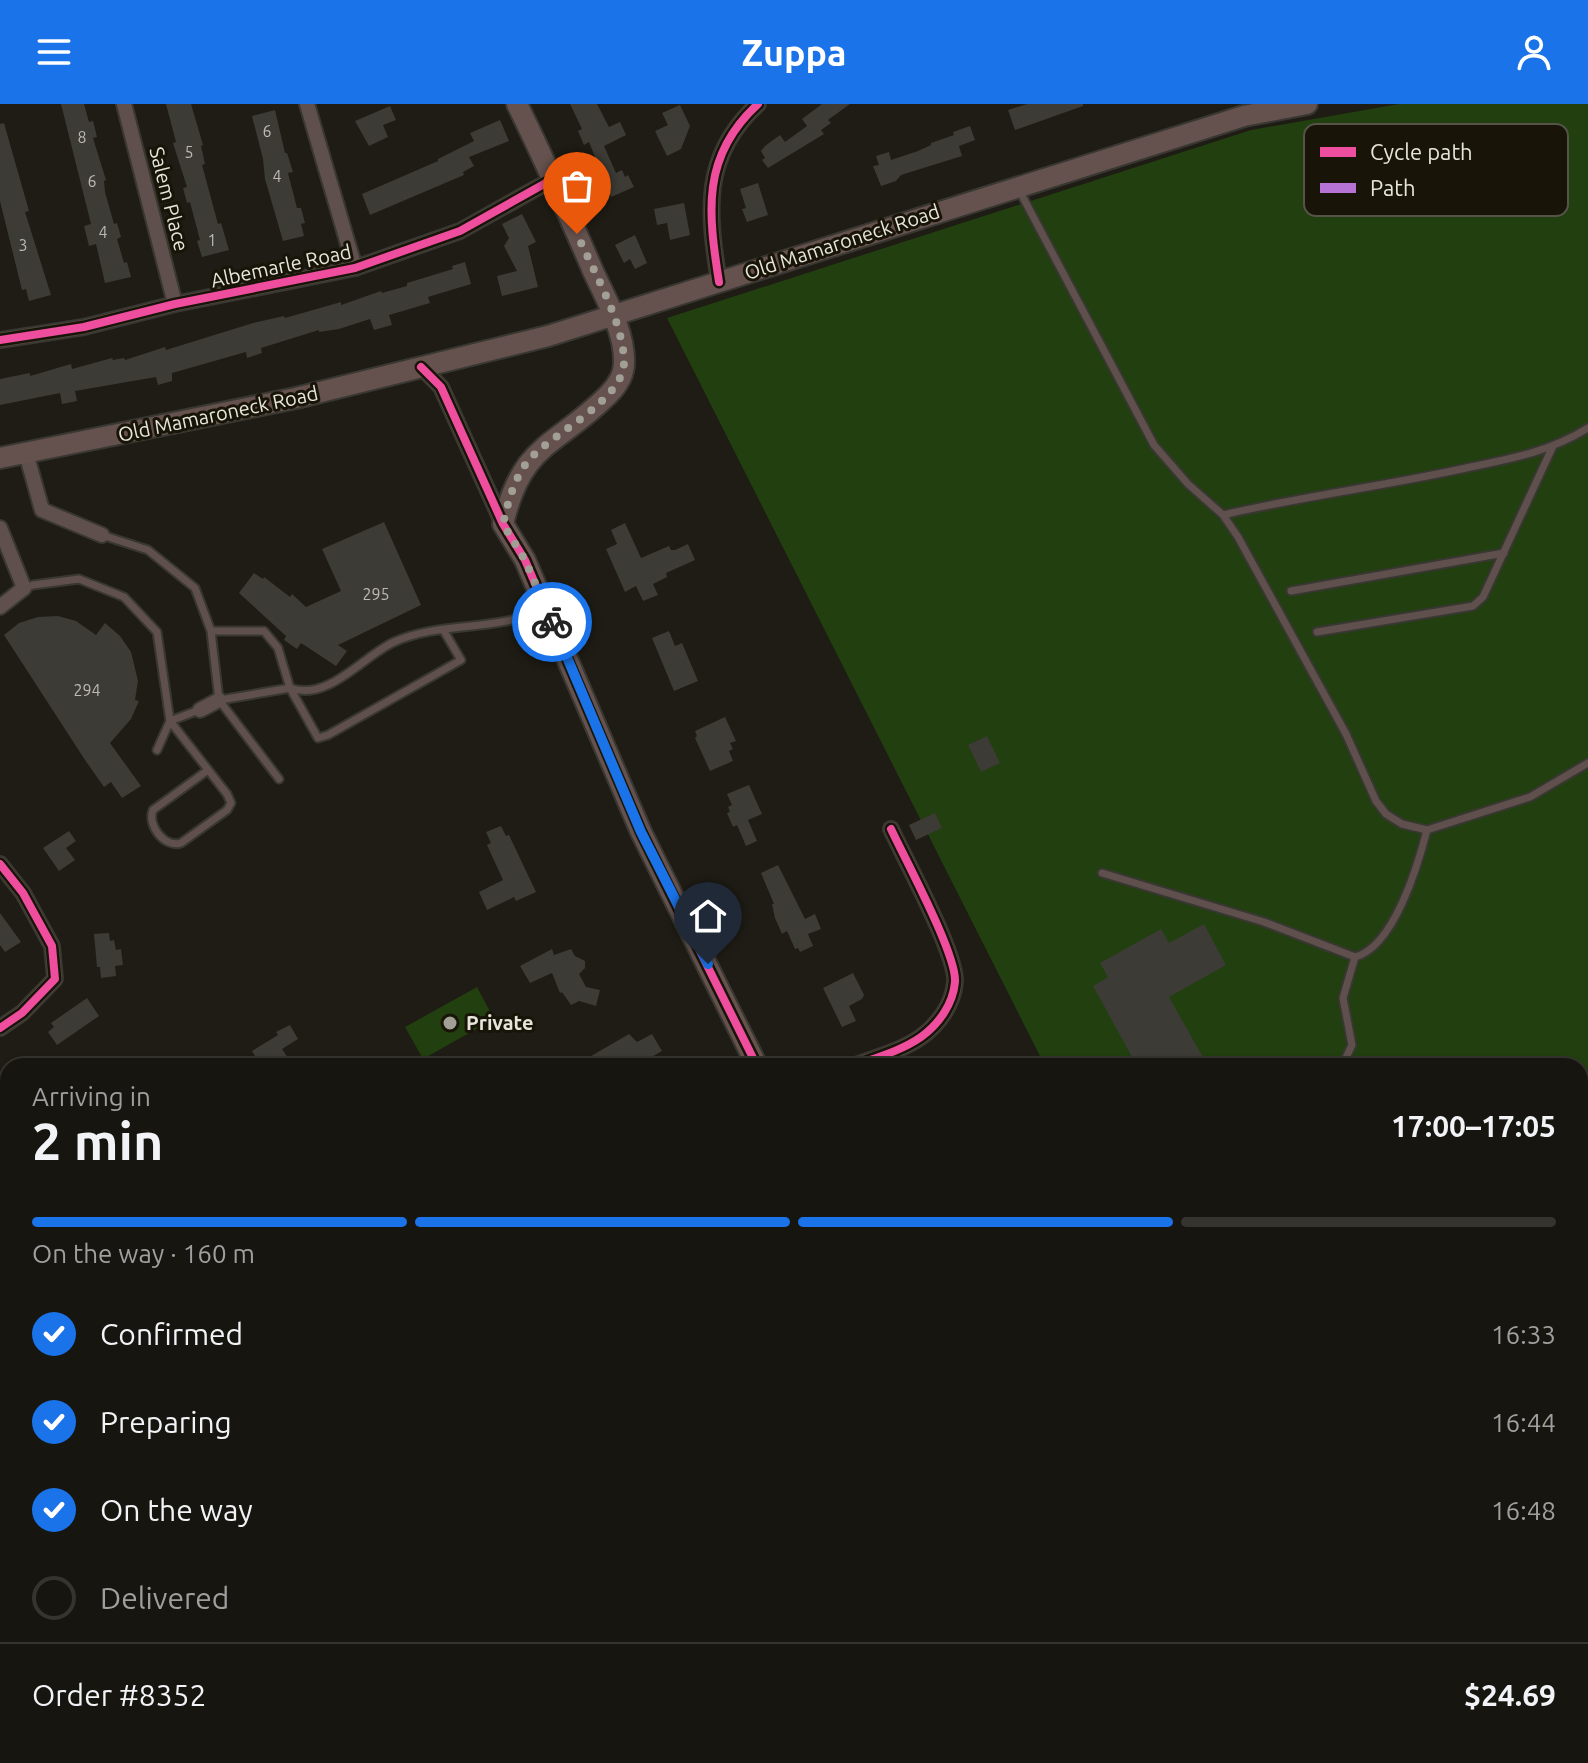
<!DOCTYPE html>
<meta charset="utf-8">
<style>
body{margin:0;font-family:Ubuntu,sans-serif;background:#1f1e18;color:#f1f3f6;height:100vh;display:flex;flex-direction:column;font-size:30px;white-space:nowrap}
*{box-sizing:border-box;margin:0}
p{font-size:26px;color:#9e9f9e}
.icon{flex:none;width:44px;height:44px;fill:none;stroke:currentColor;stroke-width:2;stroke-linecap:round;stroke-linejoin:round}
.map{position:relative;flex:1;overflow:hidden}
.sheet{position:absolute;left:0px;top:954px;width:1588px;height:706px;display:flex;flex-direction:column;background:#16150f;border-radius:24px 24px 0 0;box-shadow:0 2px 6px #0004,0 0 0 2px #35342f}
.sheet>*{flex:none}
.pin{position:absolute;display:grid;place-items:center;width:68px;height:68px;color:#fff;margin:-82px -34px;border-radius:50% 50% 50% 0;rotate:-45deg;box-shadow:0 0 8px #0007}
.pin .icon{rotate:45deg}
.courier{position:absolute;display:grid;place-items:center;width:80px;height:80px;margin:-40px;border:6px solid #1a73e8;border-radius:50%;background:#fff;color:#222;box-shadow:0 2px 10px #0007}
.headline em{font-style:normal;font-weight:700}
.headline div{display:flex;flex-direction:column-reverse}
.headline{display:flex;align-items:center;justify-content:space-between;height:136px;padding:0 32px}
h1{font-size:52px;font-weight:700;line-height:60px}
.bar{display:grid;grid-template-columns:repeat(4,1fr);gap:12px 8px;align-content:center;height:96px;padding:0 32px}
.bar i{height:10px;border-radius:6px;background:#35342f}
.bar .current{background:#1a73e8}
.bar p{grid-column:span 4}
.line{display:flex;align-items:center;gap:20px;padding:0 32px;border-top:2px solid #35342f}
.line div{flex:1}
ol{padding:0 32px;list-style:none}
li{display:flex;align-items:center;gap:24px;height:88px}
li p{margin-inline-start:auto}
li .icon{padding:8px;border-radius:50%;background:#1a73e8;color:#fff;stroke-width:4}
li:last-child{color:#9e9f9e}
li i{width:44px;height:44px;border:4px solid #35342f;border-radius:50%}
header{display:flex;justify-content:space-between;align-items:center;height:104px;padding:0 32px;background:#1a73e8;color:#fff;font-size:36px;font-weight:700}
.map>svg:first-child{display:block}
</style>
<header><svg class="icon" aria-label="menu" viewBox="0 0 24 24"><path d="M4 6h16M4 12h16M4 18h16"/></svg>Zuppa<svg class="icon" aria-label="person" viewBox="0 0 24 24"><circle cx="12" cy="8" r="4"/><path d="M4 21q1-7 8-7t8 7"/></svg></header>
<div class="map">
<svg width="1588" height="1659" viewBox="0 0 1588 1659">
<rect width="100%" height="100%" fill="#1e1c14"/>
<path fill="#213f0f" d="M 1399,0 L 1588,0 L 1588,1659 L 1168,1659 L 1161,1652 L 1580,1652 L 1580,962 L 1045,962 L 667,214 L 1251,26 Z
M 477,883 L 494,915 L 423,955 L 405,923 Z"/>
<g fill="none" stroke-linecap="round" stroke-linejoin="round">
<path stroke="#173536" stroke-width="5" d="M 1580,1025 L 1588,1023"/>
</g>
<path fill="#3c3b35" d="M 61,0 L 84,0 L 89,18 L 93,17 L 97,33 L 93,34 L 106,76 L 104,77 L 105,88 L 114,120 L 117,119 L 121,133 L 117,135 L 124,159 L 127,158 L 131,173 L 105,179 L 96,140 L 89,142 L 84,122 L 91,120 Z
M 166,0 L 191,0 L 203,41 L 201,42 L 205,60 L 202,61 L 218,120 L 221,119 L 229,146 L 202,153 L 197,137 L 200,136 L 190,98 L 187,99 L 183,84 L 187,83 L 173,39 L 176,38 Z
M 570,0 L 597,0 L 609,23 L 620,18 L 626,31 L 604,42 L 616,69 L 622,66 L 625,73 L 628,71 L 634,83 L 611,93 L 589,38 L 584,41 L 578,27 L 582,25 Z
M 822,0 L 850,0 L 828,16 L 831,19 L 821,26 L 824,30 L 768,64 L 762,56 L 765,54 L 761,47 L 765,42 L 780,31 L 785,38 L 807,22 L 802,15 Z
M 1027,0 L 1083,0 L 1083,2 L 1015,26 L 1008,6 Z
M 680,1 L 690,22 L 681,45 L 667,52 L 655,27 L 668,21 L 662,9 Z
M 390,2 L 396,16 L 383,21 L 388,33 L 369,42 L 355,17 Z
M 275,6 L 285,49 L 287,49 L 293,68 L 288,69 L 297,104 L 301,104 L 305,119 L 301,120 L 304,132 L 283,137 L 265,75 L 263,55 L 252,12 Z
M 500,16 L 509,37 L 469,53 L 474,62 L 463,68 L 464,71 L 370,111 L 362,90 L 438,57 L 438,55 L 474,37 L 470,29 Z
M 4,19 L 29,107 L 25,108 L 51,191 L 29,197 L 26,185 L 22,186 L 0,97 L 0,20 Z
M 970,22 L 975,36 L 959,42 L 962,52 L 901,71 L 896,77 L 881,82 L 873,62 L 879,61 L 876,52 L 889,48 L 891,56 L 918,47 L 931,41 L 931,39 L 954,31 L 953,28 Z
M 758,79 L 768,111 L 747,118 L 742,105 L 746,104 L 740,85 Z
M 684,99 L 690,131 L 670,136 L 667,119 L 657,121 L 654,105 Z
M 522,110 L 536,138 L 528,142 L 538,183 L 502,192 L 497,172 L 517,167 L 504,142 L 509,134 L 502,120 Z
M 635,131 L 647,159 L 635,165 L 630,155 L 624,159 L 615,141 Z
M 465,158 L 471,180 L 428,193 L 430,199 L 389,211 L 392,221 L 374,226 L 370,215 L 339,225 L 319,228 L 319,226 L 261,244 L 262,249 L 247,254 L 246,248 L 172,269 L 172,277 L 158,281 L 156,273 L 75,287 L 77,297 L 62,300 L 60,289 L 0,301 L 0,275 L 30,269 L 30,272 L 71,260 L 72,265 L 112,254 L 113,256 L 124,254 L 125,256 L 165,243 L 166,246 L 253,219 L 284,212 L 285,214 L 341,198 L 341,201 L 381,187 L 382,189 L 407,182 L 407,179 L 453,165 L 452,162 Z
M 384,418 L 421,501 L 338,541 L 347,547 L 336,562 L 301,539 L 297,545 L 284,536 L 286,532 L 239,489 L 254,469 L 263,475 L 264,473 L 290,493 L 292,490 L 306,503 L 341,487 L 322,445 Z
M 625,419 L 641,454 L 669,442 L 671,446 L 675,446 L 688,440 L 695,456 L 666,469 L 667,473 L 653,480 L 658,491 L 643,497 L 636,482 L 625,488 L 606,445 L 617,440 L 611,426 Z
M 58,512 L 76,517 L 96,531 L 105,519 L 120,532 L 131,548 L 138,577 L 135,596 L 139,597 L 131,615 L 110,639 L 141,682 L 122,694 L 111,678 L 104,683 L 85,656 L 4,531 L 19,519 L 38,513 Z
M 669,527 L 675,542 L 682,539 L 698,577 L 674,587 L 652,534 Z
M 725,613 L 736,637 L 730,639 L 733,645 L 729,647 L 733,657 L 710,667 L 695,634 L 697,632 L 695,627 Z
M 987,632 L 1000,659 L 981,668 L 968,641 Z
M 749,681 L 762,710 L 748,716 L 757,737 L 746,742 L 737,721 L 733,723 L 727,709 L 730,708 L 728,703 L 732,701 L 727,690 Z
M 935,709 L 942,724 L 916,736 L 909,721 Z
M 501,722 L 506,732 L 509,731 L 536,788 L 516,797 L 514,793 L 487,806 L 479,788 L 503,776 L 487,741 L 491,739 L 486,728 Z
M 69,727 L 76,737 L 66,744 L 75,756 L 59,767 L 43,744 Z
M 778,761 L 805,815 L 815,810 L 821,825 L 808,830 L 813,842 L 800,848 L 798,844 L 795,845 L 787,827 L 782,830 L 775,814 L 772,800 L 774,800 L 761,769 Z
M 0,809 L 21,838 L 5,848 L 0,841 Z
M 1204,820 L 1226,861 L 1169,893 L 1208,962 L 1137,962 L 1093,882 L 1108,873 L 1100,859 L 1161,825 L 1169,839 Z
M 109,829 L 110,837 L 114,836 L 116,846 L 121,845 L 123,861 L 115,862 L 116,872 L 101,874 L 100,863 L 97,863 L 94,830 Z
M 552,845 L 554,851 L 571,845 L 575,852 L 585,857 L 585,864 L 579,870 L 586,883 L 600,886 L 596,902 L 579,897 L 571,901 L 562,888 L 560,889 L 552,869 L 530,879 L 520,862 Z
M 853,869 L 864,891 L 862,895 L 849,902 L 856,917 L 842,923 L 823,884 Z
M 87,894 L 99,912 L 57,941 L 48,928 L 54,923 L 51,919 Z
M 290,921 L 298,935 L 282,945 L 288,954 L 276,962 L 261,962 L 252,947 L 278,931 L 276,928 Z
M 629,930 L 637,938 L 652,930 L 662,947 L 636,962 L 574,962 Z"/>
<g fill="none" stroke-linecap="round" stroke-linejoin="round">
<defs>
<path id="lane" d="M 1018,84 L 1154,341 L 1188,380 L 1223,411 L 1238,433 L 1346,630 L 1376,697 L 1386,710 L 1402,720 L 1427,726 L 1530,693 L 1588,659
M 1223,411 C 1303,392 1385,382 1466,364 C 1509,355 1550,348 1588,324
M 102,431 L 148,446 L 195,484 L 211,527 L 219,596 L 279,675
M 24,484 L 33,481 L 79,475 L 124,493 L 157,528 L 170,617 L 199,606
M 1291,487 L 1504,449
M 211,527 L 264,527 L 278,544 L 290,584 L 318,634 L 328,631 L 461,556 L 444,527
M 1317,528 L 1473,502 L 1483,493 L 1553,342
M 220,596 L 290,584 C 328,598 363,552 394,538 C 441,517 497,528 544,505
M 157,646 L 170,617 L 227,690 L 231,699 L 227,706 L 181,739 C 164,744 147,721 153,706 L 208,666
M 1102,769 L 1264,818 L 1355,853 C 1394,843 1418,761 1427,726
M 1342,962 L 1352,941 L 1343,894 L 1355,853
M 1008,1652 L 1012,1659
M 402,1659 L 405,1652"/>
<path id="street" d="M 124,0 L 175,200
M 307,0 L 355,164
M 719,178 C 708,108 701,52 758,0
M 0,236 L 84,223 L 175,200 L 355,164 L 460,127 L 553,75
M 421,263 L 441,283 L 503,420
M 26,349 L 42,406 L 102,431
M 0,424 L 24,484
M 0,503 L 24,484
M 200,606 L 219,596
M 0,760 L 23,789 L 52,842 L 55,875 L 22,909 L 0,924
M 853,962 C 875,954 901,947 921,933 C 939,920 953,900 955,878 C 957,851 905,755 891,725
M 0,1187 L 8,1198
M 192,1652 L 197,1659"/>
<path id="secondary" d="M 517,0 C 544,55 569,111 593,167 C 606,195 625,228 624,259 C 624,272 616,283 608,291 C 556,343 522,338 503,420 L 525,456 L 641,728 L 757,962
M 0,354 L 296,294 L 548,232 L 1244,12 L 1307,0
M 0,1446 L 8,1438"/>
</defs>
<use href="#lane" stroke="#393731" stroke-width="11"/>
<use href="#street" stroke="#393731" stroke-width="18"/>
<use href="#secondary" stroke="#393731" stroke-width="24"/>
<use href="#lane" stroke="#5f504d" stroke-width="7"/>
<use href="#street" stroke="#5f504d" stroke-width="14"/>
<use href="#secondary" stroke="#65524e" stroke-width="20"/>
<path stroke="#b673d3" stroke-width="6" stroke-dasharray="12 6" stroke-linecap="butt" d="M 604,1659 L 608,1652"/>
<defs>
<path id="cycleway" d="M 719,178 C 708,108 701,52 758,0
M 0,236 L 84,223 L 175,200 L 355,164 L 460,127 L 553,75
M 421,263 L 441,283 L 503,420 L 525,456 L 641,728 L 757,962
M 0,760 L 23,789 L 52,842 L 55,875 L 22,909 L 0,924
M 853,962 C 875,954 901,947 921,933 C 939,920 953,900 955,878 C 957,851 905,755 891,725"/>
</defs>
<use href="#cycleway" stroke="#181508" stroke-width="13"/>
<use href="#cycleway" stroke="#ef4d9e" stroke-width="8"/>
</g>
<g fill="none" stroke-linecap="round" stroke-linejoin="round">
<path stroke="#a19f96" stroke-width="8" stroke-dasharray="0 14.4" d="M 552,518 L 525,456 L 503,420 C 508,398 514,375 528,357 C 552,329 625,296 624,257 C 623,217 593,166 577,130"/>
<path stroke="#1a73e8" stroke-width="10" d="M 552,518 L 641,728 L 708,860"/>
</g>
<circle fill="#a19f96" stroke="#181508" stroke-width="3" cx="450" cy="919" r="8"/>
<g text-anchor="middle" stroke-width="6" stroke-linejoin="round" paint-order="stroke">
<g font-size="16" fill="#bcbab2">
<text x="267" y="33">6</text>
<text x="82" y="39">8</text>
<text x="189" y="54">5</text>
<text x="277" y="78">4</text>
<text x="92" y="83">6</text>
<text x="103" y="134">4</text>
<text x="212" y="142">1</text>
<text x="23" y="147">3</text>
<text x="376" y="496">295</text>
<text x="87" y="592">294</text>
</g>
<g font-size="20" fill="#e7e5dc" stroke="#181508">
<text transform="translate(169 95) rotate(76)" y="7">Salem Place</text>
<text transform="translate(842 138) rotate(-18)" y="7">Old Mamaroneck Road</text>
<text transform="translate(281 162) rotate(-12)" y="7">Albemarle Road</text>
<text transform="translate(218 310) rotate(-12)" y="7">Old Mamaroneck Road</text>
</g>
<g font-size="20" font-weight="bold" fill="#e7e5dc" stroke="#181508" text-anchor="start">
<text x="466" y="926">Private</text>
</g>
</g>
<rect x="1304" y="20" width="264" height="92" rx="12" fill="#181508" stroke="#565348" stroke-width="2"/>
<rect x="1320" y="43" width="36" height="10" fill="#ef4d9e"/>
<rect x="1320" y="79" width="36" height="10" fill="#b673d3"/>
<g font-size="22" fill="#e7e5dc">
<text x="1370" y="56">Cycle path</text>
<text x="1370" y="92">Path</text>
</g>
</svg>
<div class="pin" style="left:577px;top:130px;background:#ea580c"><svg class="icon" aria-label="bag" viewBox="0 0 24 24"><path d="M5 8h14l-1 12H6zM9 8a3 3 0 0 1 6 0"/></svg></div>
<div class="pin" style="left:708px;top:860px;background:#1f2937"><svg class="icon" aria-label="home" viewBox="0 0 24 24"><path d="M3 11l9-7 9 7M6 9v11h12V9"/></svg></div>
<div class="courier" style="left:552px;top:518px"><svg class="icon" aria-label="bike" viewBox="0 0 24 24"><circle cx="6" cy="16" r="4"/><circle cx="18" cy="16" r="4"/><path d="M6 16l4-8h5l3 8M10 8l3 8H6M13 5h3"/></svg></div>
<section class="sheet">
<div class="headline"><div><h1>2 min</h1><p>Arriving in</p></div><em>17:00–17:05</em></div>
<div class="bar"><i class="current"></i><i class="current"></i><i class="current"></i><i></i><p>On the way · 160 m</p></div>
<ol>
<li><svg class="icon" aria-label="check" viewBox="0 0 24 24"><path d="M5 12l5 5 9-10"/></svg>Confirmed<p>16:33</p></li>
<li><svg class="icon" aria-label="check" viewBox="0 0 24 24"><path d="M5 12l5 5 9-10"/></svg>Preparing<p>16:44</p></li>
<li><svg class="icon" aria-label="check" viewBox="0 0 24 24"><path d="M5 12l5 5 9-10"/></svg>On the way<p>16:48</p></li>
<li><i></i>Delivered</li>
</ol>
<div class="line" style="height:104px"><div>Order #8352</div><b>$24.69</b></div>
</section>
</div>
